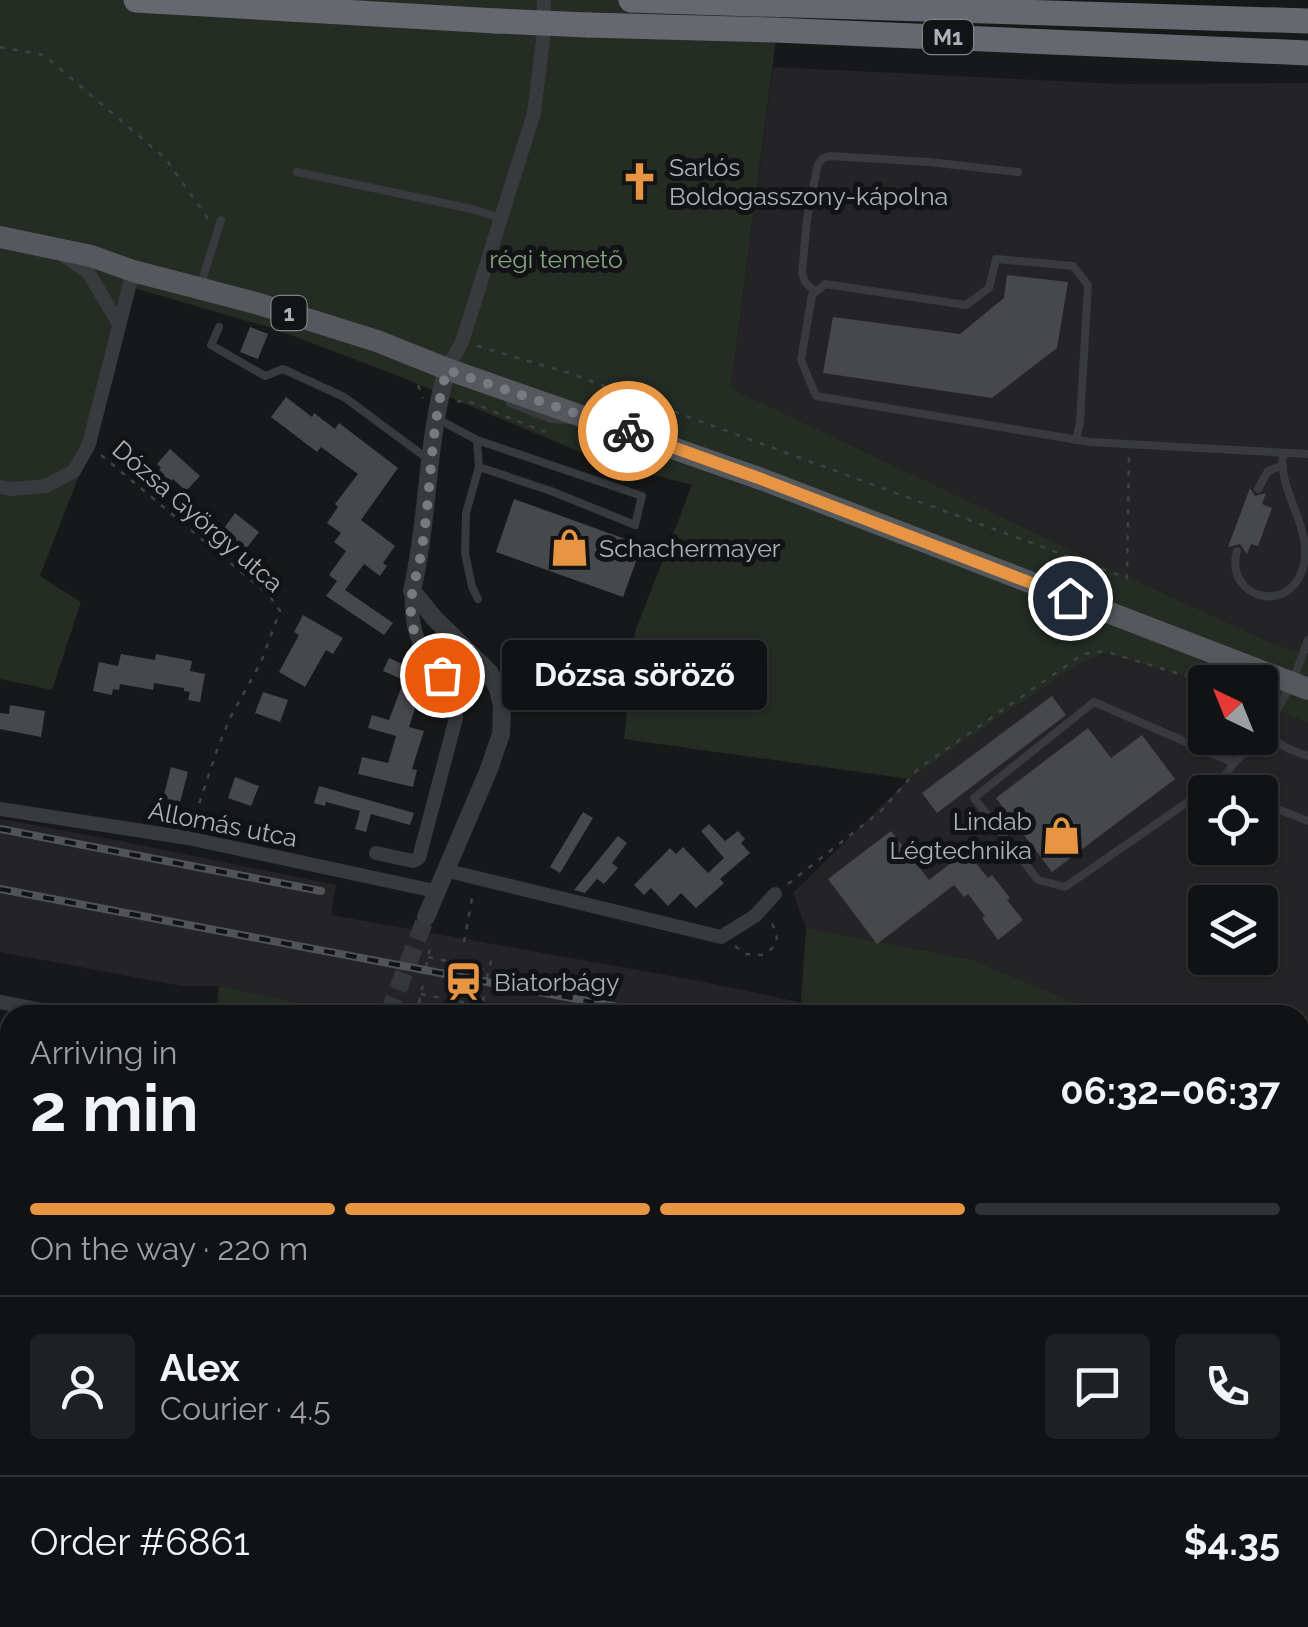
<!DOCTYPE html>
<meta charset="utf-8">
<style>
body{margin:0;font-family:Raleway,sans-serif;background:#1e2021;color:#f1f3f6;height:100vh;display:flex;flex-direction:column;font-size:38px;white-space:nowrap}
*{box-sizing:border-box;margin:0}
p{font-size:32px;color:#9c9ea0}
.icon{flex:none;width:55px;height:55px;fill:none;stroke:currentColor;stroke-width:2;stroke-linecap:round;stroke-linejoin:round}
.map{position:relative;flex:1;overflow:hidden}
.drawer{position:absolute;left:0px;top:1005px;width:1310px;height:622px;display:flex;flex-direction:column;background:#111213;border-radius:30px 30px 0 0;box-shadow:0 2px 8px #0004,0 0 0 2px #303233}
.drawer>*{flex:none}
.needle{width:65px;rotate:317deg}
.tools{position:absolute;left:1188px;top:665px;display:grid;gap:20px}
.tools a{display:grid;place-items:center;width:90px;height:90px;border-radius:10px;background:#111213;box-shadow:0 2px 8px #0004,0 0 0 2px #303233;font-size:50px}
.pin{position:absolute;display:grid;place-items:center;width:85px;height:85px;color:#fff;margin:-42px;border:5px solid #fff;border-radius:50%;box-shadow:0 2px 10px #0007}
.courier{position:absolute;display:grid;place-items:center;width:100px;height:100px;margin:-50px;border:8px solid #e79542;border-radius:50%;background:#fff;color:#222;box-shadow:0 2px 12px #0007}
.bubble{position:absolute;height:70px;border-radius:10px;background:#111213;box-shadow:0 2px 8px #0004,0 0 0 2px #303233;font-size:32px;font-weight:700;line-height:70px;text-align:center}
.head em{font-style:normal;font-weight:700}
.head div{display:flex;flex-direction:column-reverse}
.head{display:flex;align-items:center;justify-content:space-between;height:170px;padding:0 30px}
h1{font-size:65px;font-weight:700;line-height:75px}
.bar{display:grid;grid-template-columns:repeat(4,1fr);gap:15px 10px;align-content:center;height:120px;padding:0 30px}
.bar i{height:12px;border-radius:8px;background:#303233}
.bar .active{background:#e79542}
.bar p{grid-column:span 4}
.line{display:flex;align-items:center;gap:25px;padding:0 30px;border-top:2px solid #303233}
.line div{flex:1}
.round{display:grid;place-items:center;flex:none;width:105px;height:105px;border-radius:10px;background:#1e2021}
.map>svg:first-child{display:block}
</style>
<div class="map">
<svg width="1308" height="1627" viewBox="0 0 1308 1627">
<rect width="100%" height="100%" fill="#171819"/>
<path fill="#242426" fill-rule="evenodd" d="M 773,67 L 1120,84 L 1308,83 L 1308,655 L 1275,644 L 1139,582 L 731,388 Z
M 1105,653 L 1205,682 L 1205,738 L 1260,738 L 1260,702 L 1308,723 L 1308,1078 L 1300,1076 L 1300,1015 L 1106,1015 L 970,959 L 806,928 L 793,893 L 909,779 L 1076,666 ZM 1205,792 L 1260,792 L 1260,848 L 1205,848 ZM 1205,902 L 1260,902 L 1260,958 L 1205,958 Z
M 0,819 L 121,841 L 336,885 L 331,915 L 699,981 L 862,1015 L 360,1015 L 219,986 L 182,986 L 0,952 Z
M 593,1618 L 811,1618 L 809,1627 L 592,1627 Z"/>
<path fill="#242c24" d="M 0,0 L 781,0 L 731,388 L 1139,582 L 1275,644 L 1308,655 L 1308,723 L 1260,702 L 1260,682 L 1205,682 L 1105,653 L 1076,666 L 909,779 L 624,739 L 635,632 L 692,485 L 604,462 L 401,377 L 272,328 L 130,287 L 82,468 L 40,576 L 81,602 L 52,690 L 0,679 Z
M 806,928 L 970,959 L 1106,1015 L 800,1015 Z
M 219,986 L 360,1015 L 219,1015 L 216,1013 Z
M 1300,1076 L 1308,1078 L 1308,1293 L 1300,1292 Z"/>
<path fill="#47484c" d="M 1007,275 L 1068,282 L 1057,348 L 992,398 L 823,373 L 833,317 L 960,334 L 1004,298 Z
M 250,327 L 268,334 L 258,359 L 240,352 Z
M 286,397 L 312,417 L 314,413 L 335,429 L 339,423 L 398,468 L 361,520 L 395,546 L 383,563 L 387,566 L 380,576 L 364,564 L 345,590 L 393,623 L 384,635 L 326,596 L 337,581 L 329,575 L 346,551 L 334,542 L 341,533 L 327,523 L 338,507 L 335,504 L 358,474 L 321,447 L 317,452 L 271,417 Z
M 170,449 L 200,476 L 186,491 L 173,479 L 166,488 L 153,476 L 161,468 L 157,464 Z
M 1250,488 L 1255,496 L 1266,493 L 1262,504 L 1272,508 L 1258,546 L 1251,544 L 1247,554 L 1240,544 L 1228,547 Z
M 514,499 L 642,545 L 623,597 L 496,552 Z
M 235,513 L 259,532 L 245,550 L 222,531 Z
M 303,615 L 343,638 L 333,654 L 326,650 L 305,687 L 279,672 L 299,635 L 294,632 Z
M 121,654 L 155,660 L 156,654 L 192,661 L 190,671 L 205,674 L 200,702 L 188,700 L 190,692 L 184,691 L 184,688 L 154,683 L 153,690 L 120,684 L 119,690 L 113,689 L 112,695 L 93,691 L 99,662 L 118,666 Z
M 389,658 L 428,675 L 431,679 L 420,704 L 417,702 L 409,727 L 424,731 L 412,769 L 417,770 L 413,787 L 358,774 L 362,757 L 388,763 L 396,736 L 368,728 L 372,715 L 389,720 L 404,680 L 383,671 Z
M 263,692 L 288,700 L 280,722 L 255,713 Z
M 1052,696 L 1066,715 L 937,813 L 922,793 Z
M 10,705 L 45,711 L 41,737 L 0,729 L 0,713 L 9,714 Z
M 1088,728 L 1111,758 L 1142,735 L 1175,779 L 1052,872 L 996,798 Z
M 171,767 L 188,772 L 174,825 L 157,822 Z
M 235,777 L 259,786 L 251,806 L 228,798 Z
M 319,786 L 414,813 L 410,825 L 371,814 L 366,832 L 355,829 L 360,811 L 326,802 L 325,806 L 314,803 Z
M 583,812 L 593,818 L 560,873 L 550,867 Z
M 709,824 L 725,841 L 738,831 L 745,839 L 741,843 L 750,853 L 720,879 L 724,883 L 696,908 L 681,893 L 668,906 L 651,888 L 644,895 L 634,885 L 670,848 L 676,854 L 683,847 L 708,873 L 724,858 L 701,831 Z
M 891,831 L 929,880 L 966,851 L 988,878 L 992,875 L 1010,898 L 1007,900 L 1023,920 L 998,940 L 982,918 L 985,916 L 968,894 L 964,897 L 954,885 L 877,944 L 828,879 Z
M 618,836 L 627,843 L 612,863 L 618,868 L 604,884 L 597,879 L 585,893 L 574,890 Z"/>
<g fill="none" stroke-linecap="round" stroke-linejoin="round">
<path stroke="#353739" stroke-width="18" stroke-dasharray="18 9" stroke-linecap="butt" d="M 388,1015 L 426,917"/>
<path stroke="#3f4245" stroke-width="2.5" stroke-dasharray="5 8" stroke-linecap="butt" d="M 0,47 L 44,55 L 166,159 L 208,219
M 477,346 L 569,373 L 1127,578 L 1129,456
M 418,385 L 423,398
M 457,402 L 465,400 L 545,432
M 101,455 L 269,595 L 280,611 L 261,662 L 230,718 L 217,750 L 193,822
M 1260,698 L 1268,702
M 788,884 L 881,811 L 918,769 L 1083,654 L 1104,651 L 1206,682
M 464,942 L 473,893
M 735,946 L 745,954 L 764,955 L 776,945 L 777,934 L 771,922
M 428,957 L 489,970
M 426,967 L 430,948
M 487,978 L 491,960
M 421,994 L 482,1006
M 419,1003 L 423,984
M 480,1014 L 484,996
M 292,1627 L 292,1618"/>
<path stroke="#393a3e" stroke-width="8" d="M 297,172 L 472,209 L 501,218
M 201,284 L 221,220
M 815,292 L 805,282 L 802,273 L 807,219 L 818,164 L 823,158 L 830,156 L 929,162 L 1018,172
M 219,327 L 211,345 L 265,376 L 283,369 L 344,397 L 428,459
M 510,403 L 551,419 L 568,420
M 438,419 L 477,440 L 642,496 L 635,525 L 551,491 L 479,467
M 477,440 L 479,467 L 466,513 L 465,553 L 472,587 L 478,599
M 1076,440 L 1080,422 L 1088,285 L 1073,266 L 996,259 L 989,288 L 966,305 L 825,284 L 812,295 L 801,360 L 816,396 L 1090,442 L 1308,454
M 1258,489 L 1268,471 L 1281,466
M 1237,551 C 1223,600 1297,619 1305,558 C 1308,521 1278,490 1283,453
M 1264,734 L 1289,749 L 1308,756
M 1234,763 L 1224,777 L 1065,887 L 1038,880 L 974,798 L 1094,702 L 1234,763 L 1264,734 L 1292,683 L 1308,640
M 1224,777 L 1245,792
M 1260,802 L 1308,821"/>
<path stroke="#393a3e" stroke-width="14" d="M 64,256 L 88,272 L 119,324
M 447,369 L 462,342 L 534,113 L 543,40 L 544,0
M 0,487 L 12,489 L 46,486 L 74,471 L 89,444 L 133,271
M 412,591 C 409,640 425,656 455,691
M 0,809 L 188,838 L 435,891
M 376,853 L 413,861 L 419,858 L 456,718 L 455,691 L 459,675 L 474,656
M 444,870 L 721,937 L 755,916 L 775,894
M 0,1002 L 68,1015
M 0,1124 L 10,1099
M 1300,1410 L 1308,1411
M 1296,1618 L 1308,1619
M 153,1627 L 156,1618
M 578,1627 L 580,1618
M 831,1627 L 832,1618"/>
<path stroke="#393a3e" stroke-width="18" d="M 426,917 L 489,769 L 501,734 L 502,706 L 498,689 L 489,672 L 435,619 L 412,591 C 429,518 426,442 447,369
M 271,1627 L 272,1618"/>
<path stroke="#55585d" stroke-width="22" d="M 0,237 L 91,256 L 133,271 L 259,304 L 377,341 L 447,369 L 764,480 L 1308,689"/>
<path stroke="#65696f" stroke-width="25" d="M 136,0 L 496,21
M 631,0 L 1308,21
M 588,25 L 775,30 L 1308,53"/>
<defs>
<path id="rail" d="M 0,829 L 321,891
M 0,889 L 660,1015
M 1300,1138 L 1308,1139"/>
</defs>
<use href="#rail" stroke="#505357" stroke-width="8"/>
<use href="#rail" stroke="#121314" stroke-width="4" stroke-dasharray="11" stroke-linecap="butt"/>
<path stroke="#65696f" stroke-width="25" d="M 496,21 L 588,25"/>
</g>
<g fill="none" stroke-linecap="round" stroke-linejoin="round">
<path stroke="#777b80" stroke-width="10" stroke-dasharray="0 18" d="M 442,675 C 427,658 412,638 411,614 C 409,594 418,574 421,553 C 432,491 429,431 447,370 L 628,431"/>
<path stroke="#e79542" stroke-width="12" d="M 628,431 L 764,480 L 1070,598"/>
</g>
<defs>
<symbol id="church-bare" viewBox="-9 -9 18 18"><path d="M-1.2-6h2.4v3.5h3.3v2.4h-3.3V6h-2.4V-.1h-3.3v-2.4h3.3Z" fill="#e79542" stroke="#121314" stroke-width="2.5" paint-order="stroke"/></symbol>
<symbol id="shop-bare" viewBox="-9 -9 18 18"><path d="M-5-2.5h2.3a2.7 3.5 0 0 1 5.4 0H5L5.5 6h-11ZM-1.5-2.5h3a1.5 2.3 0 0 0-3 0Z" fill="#e79542" stroke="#121314" stroke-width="2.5" paint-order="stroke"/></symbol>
<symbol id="station-bare" viewBox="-9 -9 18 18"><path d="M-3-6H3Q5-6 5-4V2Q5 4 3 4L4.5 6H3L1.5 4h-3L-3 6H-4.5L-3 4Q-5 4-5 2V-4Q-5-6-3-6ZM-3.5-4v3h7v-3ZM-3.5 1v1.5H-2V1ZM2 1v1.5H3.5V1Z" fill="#e79542" stroke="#121314" stroke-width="2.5" paint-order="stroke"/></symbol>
</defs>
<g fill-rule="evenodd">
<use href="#church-bare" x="612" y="154" width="55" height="55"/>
<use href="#shop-bare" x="542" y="520" width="55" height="55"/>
<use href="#shop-bare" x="1034" y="808" width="55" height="55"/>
<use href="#station-bare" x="436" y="954" width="55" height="55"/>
</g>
<g text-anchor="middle" stroke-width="10" stroke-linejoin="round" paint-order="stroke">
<g fill="#121314" stroke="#7d8287" stroke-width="2.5">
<rect x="923" y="20" width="50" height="34" rx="8"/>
<rect x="271.5" y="296" width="35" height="34" rx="8"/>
</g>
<g font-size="22" font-weight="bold" fill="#abb1b8">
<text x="948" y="45">M1</text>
<text x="289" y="321">1</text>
</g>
<g font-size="25" fill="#abb1b8" stroke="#121314" text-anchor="start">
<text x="669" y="176">Sarlós<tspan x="669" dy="29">Boldogasszony-kápolna</tspan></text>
<text x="599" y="557">Schachermayer</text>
<text x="1032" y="830" text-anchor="end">Lindab<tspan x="1032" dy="29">Légtechnika</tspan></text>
<text x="494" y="991">Biatorbágy</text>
</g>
<g font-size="25" fill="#86a283" stroke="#121314">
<text x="556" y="268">régi temető</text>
</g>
<g font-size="25" fill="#abb1b8" stroke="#121314">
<text transform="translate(198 516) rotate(41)" y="9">Dózsa György utca</text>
<text transform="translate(223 824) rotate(11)" y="9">Állomás utca</text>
</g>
</g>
</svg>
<div class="tools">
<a><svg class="needle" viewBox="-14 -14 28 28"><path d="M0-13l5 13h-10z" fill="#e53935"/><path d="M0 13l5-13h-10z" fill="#9c9ea0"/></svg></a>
<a><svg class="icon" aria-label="locate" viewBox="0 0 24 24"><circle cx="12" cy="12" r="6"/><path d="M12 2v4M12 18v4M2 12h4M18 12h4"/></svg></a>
<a><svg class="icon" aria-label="layers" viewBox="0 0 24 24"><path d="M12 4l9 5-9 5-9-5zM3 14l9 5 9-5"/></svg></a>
</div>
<div class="pin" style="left:442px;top:675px;background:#ea580c"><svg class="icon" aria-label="bag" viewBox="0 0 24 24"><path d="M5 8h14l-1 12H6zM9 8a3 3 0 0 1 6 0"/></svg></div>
<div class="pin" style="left:1070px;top:598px;background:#1f2937"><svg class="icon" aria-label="home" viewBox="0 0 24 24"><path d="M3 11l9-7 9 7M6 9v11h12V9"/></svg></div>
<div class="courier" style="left:628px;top:431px"><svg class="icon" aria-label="bike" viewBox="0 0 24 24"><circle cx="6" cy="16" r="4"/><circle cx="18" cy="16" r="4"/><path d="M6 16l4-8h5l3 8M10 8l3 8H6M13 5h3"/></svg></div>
<div class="bubble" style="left:502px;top:640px;width:265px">Dózsa söröző</div>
<section class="drawer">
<div class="head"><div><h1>2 min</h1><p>Arriving in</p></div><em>06:32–06:37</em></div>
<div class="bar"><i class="active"></i><i class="active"></i><i class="active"></i><i></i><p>On the way · 220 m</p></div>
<div class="line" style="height:180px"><a class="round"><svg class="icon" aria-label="person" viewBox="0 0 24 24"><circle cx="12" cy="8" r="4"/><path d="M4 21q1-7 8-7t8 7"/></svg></a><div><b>Alex</b><p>Courier · 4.5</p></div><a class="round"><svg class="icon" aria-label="chat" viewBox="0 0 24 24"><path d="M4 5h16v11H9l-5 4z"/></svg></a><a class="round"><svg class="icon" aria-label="phone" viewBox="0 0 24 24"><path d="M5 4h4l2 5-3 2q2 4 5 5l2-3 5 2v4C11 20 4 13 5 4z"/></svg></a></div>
<div class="line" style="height:130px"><div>Order #6861</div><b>$4.35</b></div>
</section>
</div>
